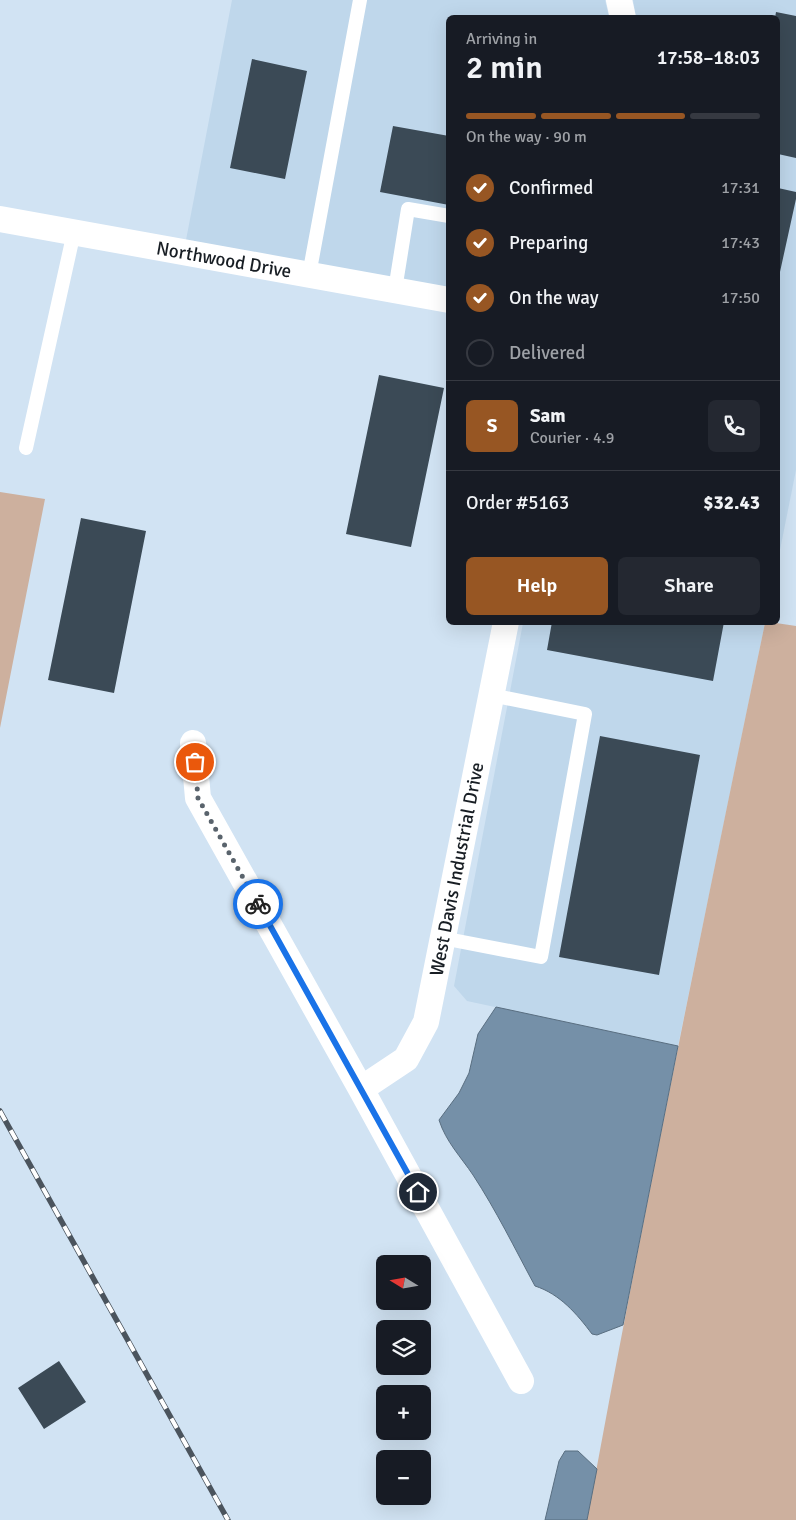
<!DOCTYPE html>
<meta charset="utf-8">
<style>
body{margin:0;font-family:Signika,sans-serif;background:#242831;color:#f1f3f6;height:100vh;display:flex;flex-direction:column;font-size:19px;white-space:nowrap}
*{box-sizing:border-box;margin:0}
p{font-size:16px;color:#9ea1a6}
.icon{flex:none;width:28px;height:28px;fill:none;stroke:currentColor;stroke-width:2;stroke-linecap:round;stroke-linejoin:round}
.map{position:relative;flex:1;overflow:hidden}
.panel{position:absolute;left:446px;top:15px;width:334px;height:610px;display:flex;flex-direction:column;background:#171b24;border-radius:8px;box-shadow:0 5px 20px #0002}
.panel>*{flex:none}
.needle{width:32px;rotate:281deg}
.buttons{position:absolute;left:376px;top:1255px;display:grid;gap:10px}
.buttons a{display:grid;place-items:center;width:55px;height:55px;border-radius:8px;background:#171b24;box-shadow:0 5px 20px #0002;font-size:25px}
.pin{position:absolute;display:grid;place-items:center;width:42px;height:42px;color:#fff;margin:-21px;border:2px solid #fff;border-radius:50%;box-shadow:0 1px 5px #0007}
.courier{position:absolute;display:grid;place-items:center;width:50px;height:50px;margin:-25px;border:4px solid #1a73e8;border-radius:50%;background:#fff;color:#222;box-shadow:0 1px 6px #0007}
.overview em{font-style:normal;font-weight:600}
.overview div{display:flex;flex-direction:column-reverse}
.overview{display:flex;align-items:center;justify-content:space-between;height:85px;padding:0 20px}
h1{font-size:32px;font-weight:600;line-height:38px}
.bar{display:grid;grid-template-columns:repeat(4,1fr);gap:8px 5px;align-content:center;height:60px;padding:0 20px}
.bar i{height:6px;border-radius:4px;background:#363941}
.bar .current{background:#975623}
.bar p{grid-column:span 4}
.line{display:flex;align-items:center;gap:12px;padding:0 20px;border-top:1px solid #363941}
.line div{flex:1}
.round{display:grid;place-items:center;flex:none;width:52px;height:52px;border-radius:8px;background:#242831}
ol{padding:0 20px;list-style:none}
li{display:flex;align-items:center;gap:15px;height:55px}
li p{margin-inline-start:auto}
li .icon{padding:5px;border-radius:50%;background:#975623;color:#fff;stroke-width:4}
li:last-child{color:#9ea1a6}
li i{width:28px;height:28px;border:2px solid #363941;border-radius:50%}
.primary-button{display:flex;gap:10px;margin-top:auto;padding:10px 20px}
.primary-button a{flex:1;height:58px;border-radius:8px;background:#975623;color:#fff;font-size:20px;font-weight:600;line-height:58px;text-align:center}
.primary-button a+a{background:#242831;color:#f1f3f6}
.map>svg:first-child{display:block}
</style>
<div class="map">
<svg width="796" height="1520" viewBox="0 0 796 1520">
<rect width="100%" height="100%" fill="#d1e3f3"/>
<path fill="#bfd7eb" d="M 232,0 L 605,0 L 609,17 L 449,18 L 449,288 L 186,240 Z
M 633,0 L 796,0 L 796,470 L 778,560 L 778,18 L 636,17 Z
M 523,623 L 765,623 L 678,1046 L 467,1001 L 454,986 Z"/>
<path fill="#cdb09e" d="M 0,492 L 45,499 L 0,728 Z
M 765,623 L 776,623 L 796,626 L 796,1520 L 587,1520 C 642,1220 703,921 765,623 Z"/>
<path fill="#7590a8" stroke="#596e80" d="M 496,1007 L 678,1046 L 623,1325 L 597,1335 L 592,1334 C 577,1314 560,1294 535,1286 C 515,1249 496,1210 473,1175 C 461,1157 446,1142 439,1120 L 459,1093 L 469,1073 L 478,1034 Z
M 565,1451 L 578,1451 L 597,1469 L 587,1520 L 545,1520 L 559,1461 Z"/>
<path fill="#3b4a56" d="M 776,12 L 796,16 L 796,158 L 778,154 L 778,18 L 775,18 Z
M 252,59 L 307,71 L 285,179 L 230,168 Z
M 393,126 L 449,136 L 449,205 L 380,192 Z
M 778,188 L 796,192 L 796,199 L 778,281 Z
M 379,375 L 444,388 L 411,547 L 346,534 Z
M 81,518 L 146,531 L 114,693 L 48,680 Z
M 552,622 L 724,622 L 713,681 L 547,650 Z
M 600,736 L 700,755 L 659,975 L 559,957 Z
M 59,1361 L 86,1402 L 44,1429 L 18,1388 Z"/>
<g fill="none" stroke-linecap="round" stroke-linejoin="round">
<path stroke="#fff" stroke-width="14" d="M 309,275 L 360,0
M 395,290 L 408,209 L 449,216
M 26,448 L 74,232
M 442,938 L 541,957 L 585,714 L 491,695"/>
<path stroke="#fff" stroke-width="26" d="M 619,0 L 623,18
M 0,219 L 449,300
M 193,743 L 198,798 L 361,1089 L 521,1381
M 361,1089 L 406,1059 L 426,1022 L 506,622"/>
<defs>
<path id="rail" d="M 0,1111 L 228,1520"/>
</defs>
<use href="#rail" stroke="#4b545d" stroke-width="5.5"/>
<use href="#rail" stroke="#fff" stroke-width="4" stroke-dasharray="11" stroke-linecap="butt"/>
</g>
<g fill="none" stroke-linecap="round" stroke-linejoin="round">
<path stroke="#59636c" stroke-width="5" stroke-dasharray="0 9" d="M 195,762 L 198,798 L 258,904"/>
<path stroke="#1a73e8" stroke-width="6" d="M 258,904 L 418,1192"/>
</g>
<g text-anchor="middle" stroke-width="5" stroke-linejoin="round" paint-order="stroke">
<g font-size="19" fill="#181e24" stroke="#fff">
<text transform="translate(224 259) rotate(10)" y="7">Northwood Drive</text>
<text transform="translate(456 869) rotate(-79)" y="7">West Davis Industrial Drive</text>
</g>
</g>
</svg>
<div class="buttons">
<a><svg class="needle" viewBox="-14 -14 28 28"><path d="M0-13l5 13h-10z" fill="#e53935"/><path d="M0 13l5-13h-10z" fill="#9ea1a6"/></svg></a>
<a><svg class="icon" aria-label="layers" viewBox="0 0 24 24"><path d="M12 4l9 5-9 5-9-5zM3 14l9 5 9-5"/></svg></a>
<a>+</a>
<a>−</a>
</div>
<div class="pin" style="left:195px;top:762px;background:#ea580c"><svg class="icon" aria-label="bag" viewBox="0 0 24 24"><path d="M5 8h14l-1 12H6zM9 8a3 3 0 0 1 6 0"/></svg></div>
<div class="pin" style="left:418px;top:1192px;background:#1f2937"><svg class="icon" aria-label="home" viewBox="0 0 24 24"><path d="M3 11l9-7 9 7M6 9v11h12V9"/></svg></div>
<div class="courier" style="left:258px;top:904px"><svg class="icon" aria-label="bike" viewBox="0 0 24 24"><circle cx="6" cy="16" r="4"/><circle cx="18" cy="16" r="4"/><path d="M6 16l4-8h5l3 8M10 8l3 8H6M13 5h3"/></svg></div>
<section class="panel">
<div class="overview"><div><h1>2 min</h1><p>Arriving in</p></div><em>17:58–18:03</em></div>
<div class="bar"><i class="current"></i><i class="current"></i><i class="current"></i><i></i><p>On the way · 90 m</p></div>
<ol>
<li><svg class="icon" aria-label="check" viewBox="0 0 24 24"><path d="M5 12l5 5 9-10"/></svg>Confirmed<p>17:31</p></li>
<li><svg class="icon" aria-label="check" viewBox="0 0 24 24"><path d="M5 12l5 5 9-10"/></svg>Preparing<p>17:43</p></li>
<li><svg class="icon" aria-label="check" viewBox="0 0 24 24"><path d="M5 12l5 5 9-10"/></svg>On the way<p>17:50</p></li>
<li><i></i>Delivered</li>
</ol>
<div class="line" style="height:90px"><b class="round" style="background:#975623;color:#fff">S</b><div><b>Sam</b><p>Courier · 4.9</p></div><a class="round"><svg class="icon" aria-label="phone" viewBox="0 0 24 24"><path d="M5 4h4l2 5-3 2q2 4 5 5l2-3 5 2v4C11 20 4 13 5 4z"/></svg></a></div>
<div class="line" style="height:65px"><div>Order #5163</div><b>$32.43</b></div>
<div class="primary-button"><a>Help</a><a>Share</a></div>
</section>
</div>
